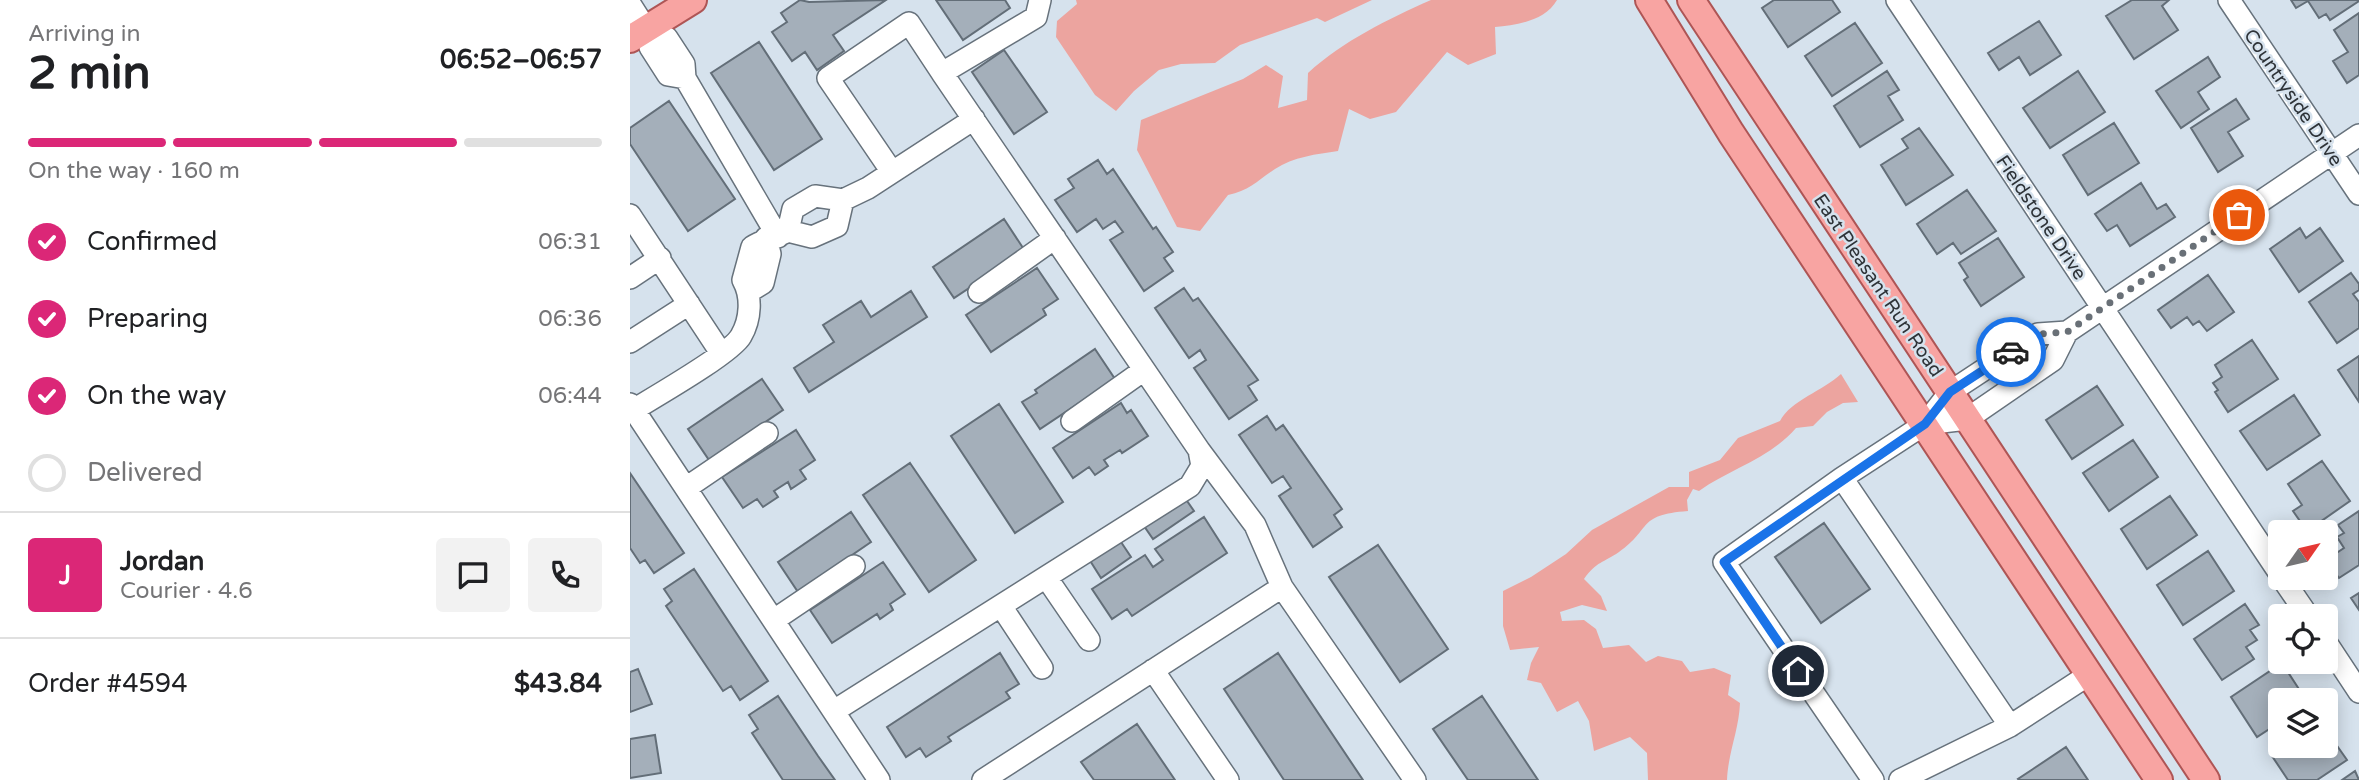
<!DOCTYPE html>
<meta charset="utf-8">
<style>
body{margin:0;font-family:"Varela Round",sans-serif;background:#f2f2f2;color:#202124;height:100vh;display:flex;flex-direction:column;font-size:26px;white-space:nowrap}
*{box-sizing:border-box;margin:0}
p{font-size:23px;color:#757577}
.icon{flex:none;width:38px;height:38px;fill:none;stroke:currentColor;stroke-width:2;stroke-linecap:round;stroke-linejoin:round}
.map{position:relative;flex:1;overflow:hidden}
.sheet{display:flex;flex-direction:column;background:#fff;width:630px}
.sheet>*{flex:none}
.needle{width:46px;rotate:56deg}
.fabs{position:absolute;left:1638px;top:520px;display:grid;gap:14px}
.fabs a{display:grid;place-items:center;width:70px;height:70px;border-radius:7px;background:#fff;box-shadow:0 4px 18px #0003;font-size:35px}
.pin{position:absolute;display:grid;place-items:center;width:60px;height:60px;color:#fff;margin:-30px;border:4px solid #fff;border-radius:50%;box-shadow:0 2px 7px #0007}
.courier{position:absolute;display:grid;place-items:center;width:70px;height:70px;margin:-35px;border:5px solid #1a73e8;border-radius:50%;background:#fff;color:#222;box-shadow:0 2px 9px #0007}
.summary em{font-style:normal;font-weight:700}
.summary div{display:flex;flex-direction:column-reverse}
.summary{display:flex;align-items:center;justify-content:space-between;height:119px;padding:0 28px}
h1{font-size:46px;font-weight:700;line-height:52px}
.bar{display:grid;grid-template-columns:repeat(4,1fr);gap:10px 7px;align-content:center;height:84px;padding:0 28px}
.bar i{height:9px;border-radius:5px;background:#e0e0e0}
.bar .selected{background:#db2777}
.bar p{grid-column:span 4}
.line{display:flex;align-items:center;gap:18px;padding:0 28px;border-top:2px solid #e0e0e0}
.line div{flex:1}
.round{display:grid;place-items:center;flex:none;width:74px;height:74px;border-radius:7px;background:#f2f2f2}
ol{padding:0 28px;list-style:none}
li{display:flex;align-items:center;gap:21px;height:77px}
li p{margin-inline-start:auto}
li .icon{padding:7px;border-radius:50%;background:#db2777;color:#fff;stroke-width:4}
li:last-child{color:#757577}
li i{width:38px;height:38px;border:4px solid #e0e0e0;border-radius:50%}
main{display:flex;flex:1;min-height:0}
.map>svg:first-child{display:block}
</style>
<main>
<section class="sheet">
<div class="summary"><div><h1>2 min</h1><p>Arriving in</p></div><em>06:52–06:57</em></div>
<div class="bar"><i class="selected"></i><i class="selected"></i><i class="selected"></i><i></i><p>On the way · 160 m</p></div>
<ol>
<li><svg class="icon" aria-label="check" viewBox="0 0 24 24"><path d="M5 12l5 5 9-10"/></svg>Confirmed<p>06:31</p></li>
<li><svg class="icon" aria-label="check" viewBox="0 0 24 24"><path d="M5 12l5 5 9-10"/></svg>Preparing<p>06:36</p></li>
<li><svg class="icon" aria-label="check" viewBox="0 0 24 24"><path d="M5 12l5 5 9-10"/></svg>On the way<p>06:44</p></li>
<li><i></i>Delivered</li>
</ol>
<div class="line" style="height:126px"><b class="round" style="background:#db2777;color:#fff">J</b><div><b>Jordan</b><p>Courier · 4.6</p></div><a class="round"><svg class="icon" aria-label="chat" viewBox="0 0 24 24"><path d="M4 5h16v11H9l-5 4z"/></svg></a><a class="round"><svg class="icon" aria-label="phone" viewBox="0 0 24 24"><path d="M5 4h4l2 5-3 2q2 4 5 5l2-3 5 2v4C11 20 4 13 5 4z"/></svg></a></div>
<div class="line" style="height:91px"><div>Order #4594</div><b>$43.84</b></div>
</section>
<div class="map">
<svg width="1729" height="780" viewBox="0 0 1729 780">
<rect width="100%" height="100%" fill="#d6e2ed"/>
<path fill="#eca49f" d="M 446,0 L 742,0 L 695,22 L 687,18 L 610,45 L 585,63 L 551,64 L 529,70 L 504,91 L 486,111 L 465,95 L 426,37 L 427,21 L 447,4 Z
M 801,0 L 927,0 C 915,21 887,25 865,27 L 866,54 L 838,65 L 817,52 L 766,112 L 740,119 L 719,109 L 708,151 C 687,154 663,157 645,169 C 628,180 619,191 598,195 L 570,231 L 547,227 L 507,150 L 511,120 L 613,79 L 636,65 L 653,76 L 648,108 L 677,100 L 678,73 C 713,41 758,19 801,0 Z
M 1211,374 L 1228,402 L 1213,403 L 1197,412 L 1183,426 L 1166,428 C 1138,460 1101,468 1069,491 L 1063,489 L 1057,500 L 1058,511 C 1006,515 1023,528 989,552 C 973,563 967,561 954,579 L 971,596 L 977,611 L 952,605 L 930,612 L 932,621 L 954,620 L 966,629 L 973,648 L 999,645 L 1016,662 L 1028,656 L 1052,661 L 1060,672 L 1084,668 L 1101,675 L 1098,695 L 1110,703 C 1109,730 1098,753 1097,780 L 1018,780 L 1017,753 L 1000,737 L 964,751 L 959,721 L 948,701 L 927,712 L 911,683 L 897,680 L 901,663 L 909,647 L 880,650 L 873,626 L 873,591 L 901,577 L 936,554 L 962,530 L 1039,487 L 1059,487 L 1059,472 L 1090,460 L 1108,438 L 1150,421 C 1161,400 1193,391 1211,374 Z"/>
<path fill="#a4afba" stroke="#636e78" stroke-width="2" d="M 170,0 L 179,2 L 256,0 L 203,35 L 214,51 L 187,70 L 175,52 L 162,61 L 142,32 L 157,22 L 151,13 Z
M 306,0 L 375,0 L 380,8 L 333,40 Z
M 1144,0 L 1202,0 L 1210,12 L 1158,47 L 1132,8 Z
M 1502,0 L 1539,0 L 1532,6 L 1548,30 L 1504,59 L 1476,16 Z
M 1661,0 L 1729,0 L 1729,1 L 1700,20 L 1696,14 L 1689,18 L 1678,1 L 1666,8 Z
M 1729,13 L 1729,75 L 1717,83 L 1703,61 L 1718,52 L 1704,30 Z
M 1409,21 L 1431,55 L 1400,75 L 1389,57 L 1369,70 L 1358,53 Z
M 1225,23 L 1252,63 L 1202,96 L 1175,56 Z
M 129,42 L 192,139 L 144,170 L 81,73 Z
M 374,50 L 417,112 L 384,134 L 342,72 Z
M 1578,57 L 1590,77 L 1568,92 L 1579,109 L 1551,128 L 1526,91 Z
M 1257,71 L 1269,90 L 1258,96 L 1273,120 L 1230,147 L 1204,106 Z
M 1448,71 L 1475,112 L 1420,148 L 1393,108 Z
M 1606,99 L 1619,119 L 1598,132 L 1613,156 L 1588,172 L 1561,128 Z
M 39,101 L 105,199 L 58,231 L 0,144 L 0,128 Z
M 1484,123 L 1509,163 L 1458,195 L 1433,155 Z
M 1289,128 L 1323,175 L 1276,205 L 1251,165 L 1278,148 L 1272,139 Z
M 468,160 L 477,174 L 483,169 L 523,229 L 526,227 L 543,252 L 534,258 L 543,271 L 514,291 L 480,240 L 493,232 L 485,221 L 473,229 L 466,219 L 447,232 L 425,200 L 444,188 L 438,179 Z
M 1511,183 L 1527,209 L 1536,204 L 1545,217 L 1500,246 L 1487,225 L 1477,231 L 1465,214 Z
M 1337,190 L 1366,231 L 1331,254 L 1323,243 L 1307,254 L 1287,224 Z
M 374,219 L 395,251 L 324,298 L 303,267 Z
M 1670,228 L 1676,238 L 1690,228 L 1713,261 L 1669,292 L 1640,249 Z
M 1368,238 L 1394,277 L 1351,306 L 1334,280 L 1338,277 L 1329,263 Z
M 407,268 L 428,299 L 413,309 L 416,315 L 361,352 L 336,315 Z
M 1721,273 L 1729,284 L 1729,290 L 1723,294 L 1729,302 L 1729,328 L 1707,343 L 1679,302 Z
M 1578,275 L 1604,312 L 1577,331 L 1569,321 L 1563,325 L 1557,317 L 1541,328 L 1528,310 Z
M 554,288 L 563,301 L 568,298 L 628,380 L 618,386 L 627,400 L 599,419 L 564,368 L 576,360 L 570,350 L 559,358 L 525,308 Z
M 281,291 L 297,317 L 179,392 L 164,368 L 204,342 L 193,325 L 231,301 L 241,317 Z
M 1622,340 L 1648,379 L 1598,412 L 1585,392 L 1588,390 L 1583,383 L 1592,377 L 1585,365 Z
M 465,349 L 485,379 L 410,429 L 392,402 L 407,393 L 405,390 Z
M 1729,356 L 1729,402 L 1708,370 Z
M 132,379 L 153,410 L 79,460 L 58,429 Z
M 1467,386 L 1493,425 L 1442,459 L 1416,420 Z
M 1664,395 L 1690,435 L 1637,470 L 1610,431 Z
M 491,403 L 497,413 L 501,410 L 518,436 L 492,453 L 490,450 L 474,460 L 478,466 L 465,475 L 459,467 L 443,478 L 423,448 Z
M 369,404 L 433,502 L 385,533 L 321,436 Z
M 637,416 L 646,430 L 653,425 L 712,509 L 704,515 L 712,527 L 683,547 L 649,496 L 661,488 L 653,476 L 642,483 L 609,435 Z
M 166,430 L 185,460 L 170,470 L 176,479 L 161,489 L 158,482 L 144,491 L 148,497 L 133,507 L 127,499 L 113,508 L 92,477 Z
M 1503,440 L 1528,477 L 1479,511 L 1453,473 Z
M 1692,461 L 1720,501 L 1677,531 L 1663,511 L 1672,505 L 1658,484 Z
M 280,463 L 346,560 L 299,592 L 233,495 Z
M 0,473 L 54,553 L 24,573 L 15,560 L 10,563 L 0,548 Z
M 1540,496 L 1567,535 L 1517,569 L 1491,529 Z
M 555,498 L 564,511 L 523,539 L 514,526 Z
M 1729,511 L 1729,565 L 1709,578 L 1696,560 L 1714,548 L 1707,537 L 1714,533 L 1708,525 Z
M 221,512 L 241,542 L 168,592 L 148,562 Z
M 574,517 L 597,553 L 502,616 L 497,609 L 482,619 L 462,589 L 515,555 L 523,567 L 533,560 L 525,549 Z
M 1194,523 L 1240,589 L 1191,623 L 1145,557 Z
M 489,539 L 501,557 L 471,578 L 459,559 Z
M 748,545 L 818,649 L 770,682 L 699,577 Z
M 1578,551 L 1604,591 L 1553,625 L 1527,585 Z
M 253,562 L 275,594 L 260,604 L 263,610 L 250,619 L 247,614 L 202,643 L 180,610 Z
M 64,569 L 138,681 L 110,700 L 101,686 L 93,691 L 36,606 L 42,601 L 34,589 Z
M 1729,593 L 1729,610 L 1721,598 Z
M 1615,604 L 1629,625 L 1620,630 L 1627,640 L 1616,647 L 1624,659 L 1592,680 L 1564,639 Z
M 370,653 L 389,684 L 376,692 L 380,698 L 318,737 L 321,741 L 296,757 L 290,748 L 276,757 L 257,727 Z
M 648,653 L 733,780 L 654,780 L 594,689 Z
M 1652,663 L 1676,700 L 1650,700 L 1650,722 L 1627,737 L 1601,697 Z
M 8,669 L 22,704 L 0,712 L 0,672 Z
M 148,696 L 188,756 L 205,780 L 153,780 L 122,733 L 128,729 L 119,715 Z
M 852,696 L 908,780 L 838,780 L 803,729 Z
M 507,724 L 545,780 L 464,780 L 451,762 Z
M 25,735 L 31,773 L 0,778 L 0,739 Z
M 1703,740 L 1717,760 L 1687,780 L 1658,780 L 1642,756 L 1659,746 L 1682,746 L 1686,751 Z
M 1436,747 L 1458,780 L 1389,780 L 1388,779 Z
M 1725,771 L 1729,780 L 1712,780 Z"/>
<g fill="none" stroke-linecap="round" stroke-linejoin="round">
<defs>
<path id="minor" d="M 1267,0 L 1650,574
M 1599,0 L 1729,194
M 0,4 L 21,37 L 20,47 L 38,75 L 55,78
M 21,37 L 37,38 L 54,64 L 55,78 L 148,237
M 262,172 L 198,78 L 279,23 L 312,73
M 0,215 L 91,353
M 158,231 L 182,237 L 207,226 L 213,200
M 0,278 L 30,258
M 120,291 L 133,283 L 140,254 L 136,238
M 349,292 L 425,238
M 1437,332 L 1408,334 L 1320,392 L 1295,424 L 1212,478 L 1380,726 L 1460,674
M 0,342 L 59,304
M 0,404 L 249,780
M 0,412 C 21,399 102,353 111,336 C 121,319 122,296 113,280 L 122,247 C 134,239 146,238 158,231 L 163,209 L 185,196 L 213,200 L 238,188 L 344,119
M 442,421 L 514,370
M 1295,424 L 1337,419 L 1423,360 L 1437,332 L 1729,135
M 569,450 L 625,525 L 652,587 L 785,780
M 1212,478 L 1094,562 L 1243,780
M 56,488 L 137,433
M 416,577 L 459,640
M 1652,578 L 1678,616
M 371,606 L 412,668
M 144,620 L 224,566
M 1696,642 L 1729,692
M 523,670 L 598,780
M 204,711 L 560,486 L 572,466 L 569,450 L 312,73 L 406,17 L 410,0
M 353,780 L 652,587
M 1270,780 L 1380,726"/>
<path id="major" d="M 1019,0 L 1101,133 L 1529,780
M 1061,0 L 1576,780
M 0,39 L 63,0"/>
</defs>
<use href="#minor" stroke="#67727c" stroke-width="24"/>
<use href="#major" stroke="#ae5555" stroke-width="30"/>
<use href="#minor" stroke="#fff" stroke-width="21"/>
<use href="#major" stroke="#f8a4a2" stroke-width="26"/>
</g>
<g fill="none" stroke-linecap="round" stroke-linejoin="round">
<path stroke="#697077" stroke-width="7" stroke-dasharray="0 12.6" d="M 1381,352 L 1408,334 L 1437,332 L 1609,215"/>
<path stroke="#1a73e8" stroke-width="9" d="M 1168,671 L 1094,562 L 1295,424 L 1320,392 L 1381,352"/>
</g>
<g text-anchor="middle" stroke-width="5" stroke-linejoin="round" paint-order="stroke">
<g font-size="19" fill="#2e3338" stroke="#d6e2ed">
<text transform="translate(1664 97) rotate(56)" y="7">Countryside Drive</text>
<text transform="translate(1412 217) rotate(56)" y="7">Fieldstone Drive</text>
<text transform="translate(1249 285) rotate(56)" y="7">East Pleasant Run Road</text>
</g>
</g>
</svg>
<div class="fabs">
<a><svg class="needle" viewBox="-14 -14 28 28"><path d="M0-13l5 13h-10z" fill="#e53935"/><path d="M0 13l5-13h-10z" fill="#757577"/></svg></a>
<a><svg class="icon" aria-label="locate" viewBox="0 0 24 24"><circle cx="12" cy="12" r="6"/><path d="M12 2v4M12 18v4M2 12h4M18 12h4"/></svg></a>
<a><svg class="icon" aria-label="layers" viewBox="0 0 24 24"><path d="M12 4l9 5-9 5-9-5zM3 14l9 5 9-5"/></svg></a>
</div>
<div class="pin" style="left:1609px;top:215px;background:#ea580c"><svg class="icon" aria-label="bag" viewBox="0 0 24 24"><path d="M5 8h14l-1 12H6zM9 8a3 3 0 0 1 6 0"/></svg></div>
<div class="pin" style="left:1168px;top:671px;background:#1f2937"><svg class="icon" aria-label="home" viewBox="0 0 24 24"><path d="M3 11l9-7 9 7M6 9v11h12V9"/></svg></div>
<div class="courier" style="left:1381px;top:352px"><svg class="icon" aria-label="car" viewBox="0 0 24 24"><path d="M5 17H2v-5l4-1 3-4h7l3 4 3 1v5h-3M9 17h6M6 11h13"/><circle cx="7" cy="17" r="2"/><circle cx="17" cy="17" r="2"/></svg></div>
</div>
</main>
